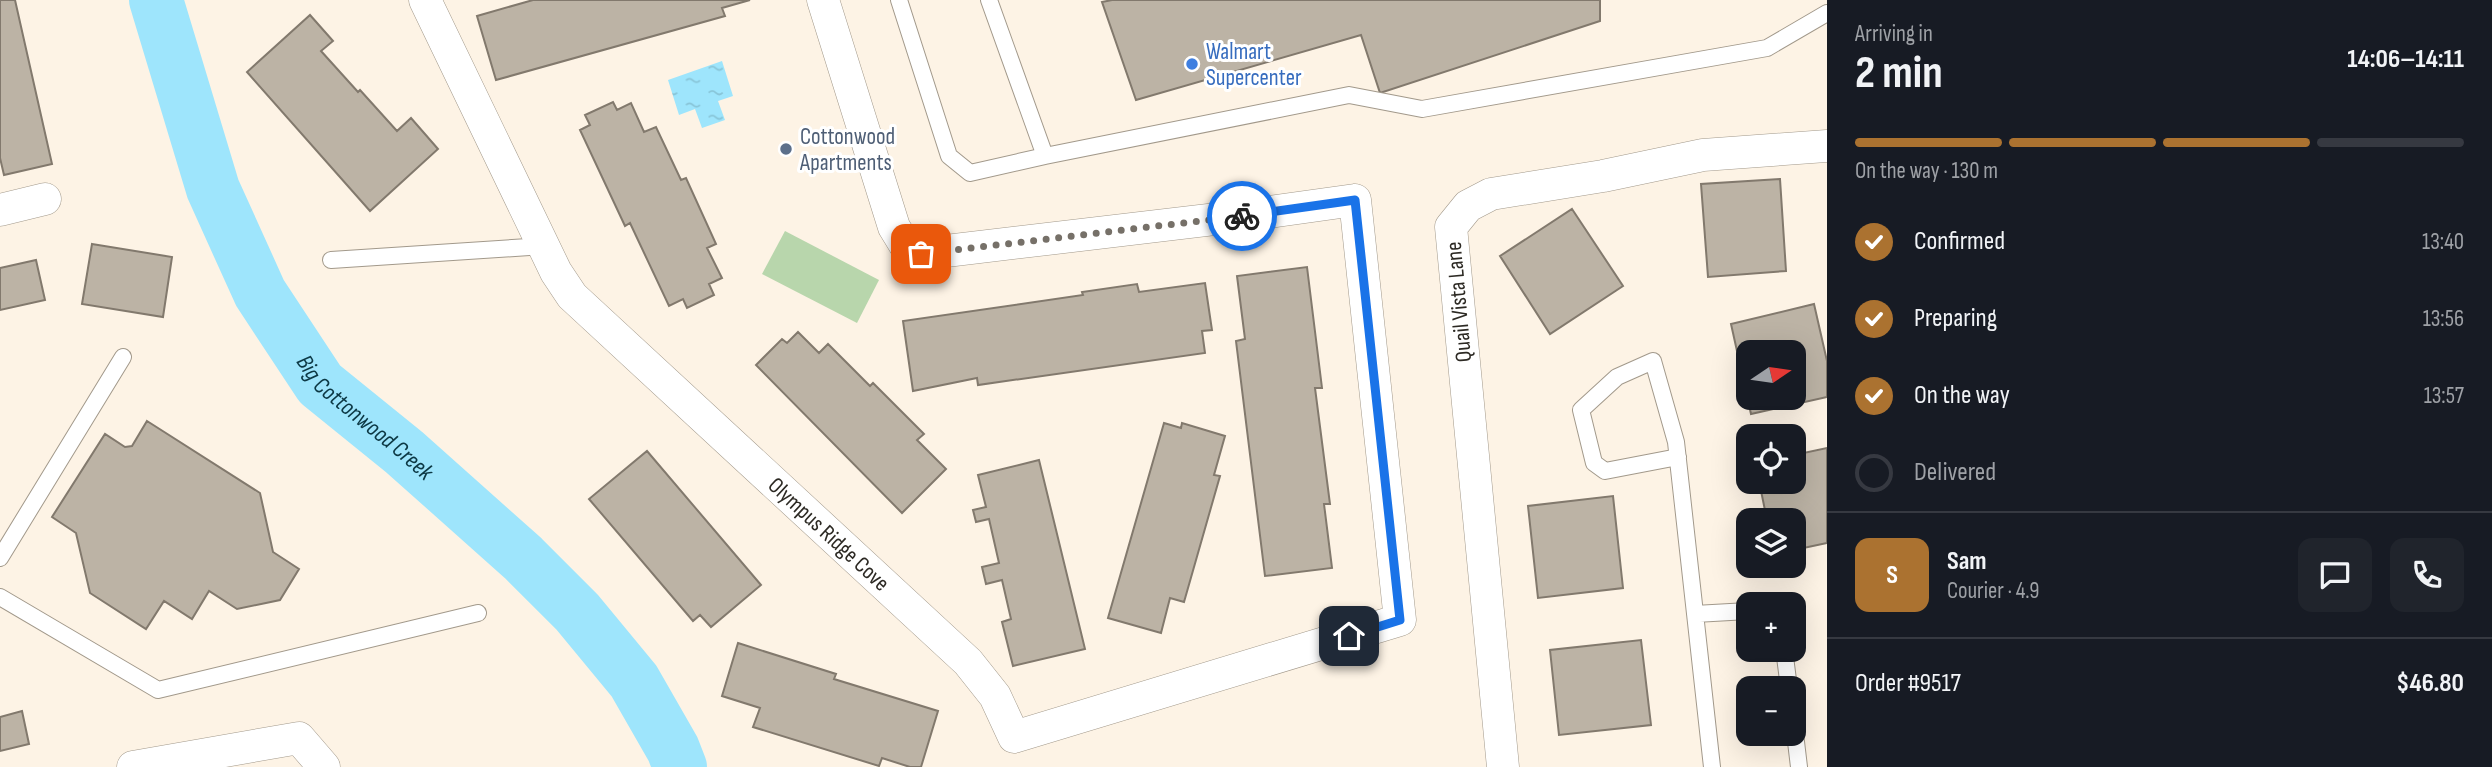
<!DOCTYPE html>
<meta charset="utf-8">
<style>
body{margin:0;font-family:"Sofia Sans Condensed",sans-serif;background:#20242c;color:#f1f3f6;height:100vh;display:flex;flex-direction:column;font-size:26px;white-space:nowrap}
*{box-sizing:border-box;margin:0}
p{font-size:23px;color:#9ea1a6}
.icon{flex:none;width:38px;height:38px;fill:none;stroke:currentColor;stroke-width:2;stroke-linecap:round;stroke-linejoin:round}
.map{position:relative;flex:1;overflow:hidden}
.panel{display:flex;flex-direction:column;background:#171b24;width:665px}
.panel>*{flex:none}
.needle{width:46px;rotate:77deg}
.buttons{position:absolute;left:1736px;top:340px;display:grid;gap:14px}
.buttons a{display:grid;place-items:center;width:70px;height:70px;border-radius:14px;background:#171b24;box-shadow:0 7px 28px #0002;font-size:35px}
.pin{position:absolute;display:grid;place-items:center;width:60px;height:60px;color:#fff;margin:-30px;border-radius:14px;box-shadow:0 4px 10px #0006}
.courier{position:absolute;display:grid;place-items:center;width:70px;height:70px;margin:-35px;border:5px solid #1a73e8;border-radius:50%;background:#fff;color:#222;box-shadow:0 2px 9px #0007}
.headline em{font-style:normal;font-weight:700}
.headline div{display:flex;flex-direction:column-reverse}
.headline{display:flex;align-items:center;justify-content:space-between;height:119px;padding:0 28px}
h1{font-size:46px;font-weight:700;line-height:52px}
.bar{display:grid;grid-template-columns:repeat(4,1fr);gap:10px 7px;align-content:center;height:84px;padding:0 28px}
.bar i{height:9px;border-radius:5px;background:#363941}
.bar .active{background:#ab7230}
.bar p{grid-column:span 4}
.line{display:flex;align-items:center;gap:18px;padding:0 28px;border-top:2px solid #363941}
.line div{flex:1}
.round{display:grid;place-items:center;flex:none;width:74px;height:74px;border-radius:14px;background:#20242c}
ol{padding:0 28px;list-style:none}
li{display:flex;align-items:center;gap:21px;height:77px}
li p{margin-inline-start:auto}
li .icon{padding:7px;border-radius:50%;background:#ab7230;color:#fff;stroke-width:4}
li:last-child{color:#9ea1a6}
li i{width:38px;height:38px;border:4px solid #363941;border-radius:50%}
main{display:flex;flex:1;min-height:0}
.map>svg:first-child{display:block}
</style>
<main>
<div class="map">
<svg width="1827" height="767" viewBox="0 0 1827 767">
<defs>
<pattern id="water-ripples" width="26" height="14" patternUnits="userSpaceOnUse" patternTransform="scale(1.75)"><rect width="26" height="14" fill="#9ee5fc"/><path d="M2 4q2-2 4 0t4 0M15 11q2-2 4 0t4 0" fill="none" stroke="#88c5d8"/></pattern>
</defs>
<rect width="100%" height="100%" fill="#fdf3e5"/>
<path fill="#b8d6ac" d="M 785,231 L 879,280 L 857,323 L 762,274 Z"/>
<path fill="url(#water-ripples)" d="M 722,61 L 733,96 L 718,101 L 725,120 L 702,128 L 695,109 L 679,115 L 668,80 Z"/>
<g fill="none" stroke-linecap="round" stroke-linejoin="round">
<path stroke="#9ee5fc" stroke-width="54" id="s1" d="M 156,0 L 213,189 L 260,293 L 320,384 L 404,452 L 523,558 L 577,612 L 634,681 L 673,749 L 680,767"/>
</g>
<path fill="#bcb3a5" stroke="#82796d" stroke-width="2" fill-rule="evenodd" d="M 0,0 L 15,0 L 52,164 L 4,175 L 0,158 Z
M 533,0 L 750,0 L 722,8 L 725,16 L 496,80 L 477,16 Z
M 1112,0 L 1600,0 L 1600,21 L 1380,93 L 1361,35 L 1136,100 L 1102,2 Z
M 310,15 L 333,41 L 321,51 L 358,92 L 360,90 L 397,131 L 411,118 L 438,149 L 370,211 L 247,72 Z
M 613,102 L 617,110 L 631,103 L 644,132 L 656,127 L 681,180 L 686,178 L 716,244 L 707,248 L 722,278 L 709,284 L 714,295 L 687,308 L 683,299 L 669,306 L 630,223 L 625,226 L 580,130 L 590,125 L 585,115 Z
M 1780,179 L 1786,271 L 1708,277 L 1701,184 Z
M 1572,209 L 1623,286 L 1550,334 L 1500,256 Z
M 92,244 L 172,257 L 163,317 L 82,304 Z
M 36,260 L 45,300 L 0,310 L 0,268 Z
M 1307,267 L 1322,388 L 1315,388 L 1330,504 L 1324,504 L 1332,568 L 1265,576 L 1236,341 L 1245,339 L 1237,276 Z
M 1205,283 L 1212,330 L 1202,331 L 1205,353 L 978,385 L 977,378 L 913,391 L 903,321 L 1083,295 L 1082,292 L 1137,284 L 1139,292 Z
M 1814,304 L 1827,361 L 1827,397 L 1751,414 L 1731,324 ZM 1748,352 L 1794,352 L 1794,397 L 1748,397 Z
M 798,332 L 819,353 L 828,344 L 870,386 L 873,383 L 924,434 L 917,440 L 946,469 L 902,513 L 756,365 L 782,339 L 787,343 Z
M 147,421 L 260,493 L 273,552 L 299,569 L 280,600 L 237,609 L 209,591 L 192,619 L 164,601 L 146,629 L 90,593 L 76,533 L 52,517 L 105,434 L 125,447 L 132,446 Z
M 1164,423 L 1181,428 L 1182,423 L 1225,436 L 1214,475 L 1220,476 L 1184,602 L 1170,598 L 1161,633 L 1108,618 Z
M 1827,448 L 1827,543 L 1794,550 L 1794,520 L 1767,520 L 1759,481 L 1794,481 L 1794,455 Z
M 647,451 L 761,585 L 711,627 L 700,615 L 693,621 L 589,499 Z
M 1039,460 L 1085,649 L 1013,666 L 1002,622 L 1011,619 L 1002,580 L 986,584 L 982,567 L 999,563 L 989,519 L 976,522 L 973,510 L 986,507 L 978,475 Z
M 1613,496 L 1623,588 L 1538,598 L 1528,506 Z
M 1641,640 L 1651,725 L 1559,735 L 1550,650 Z
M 738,643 L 836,674 L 834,679 L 938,711 L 921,767 L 910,767 L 882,758 L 879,766 L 753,727 L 760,708 L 722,696 Z
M 22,711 L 29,744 L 0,751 L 0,717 Z"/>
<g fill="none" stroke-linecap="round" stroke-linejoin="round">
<defs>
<path id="service" d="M 899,0 L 949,156 L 970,173 L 1045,156
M 989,0 L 1045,156 L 1349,95 L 1422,109 L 1767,48 L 1827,13
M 331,260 L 544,246
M 1678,457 L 1605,471 L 1594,463 L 1581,410 L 1617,377 L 1653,361 L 1676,442 L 1712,767
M 0,558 L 123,357
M 0,597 L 158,690 L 478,613
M 1695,614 L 1748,611
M 1784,649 L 1789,688
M 1794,725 L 1799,767"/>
<g id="minor">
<path id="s2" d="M 425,0 L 556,272 L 572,296 L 968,662 L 995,696 L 1014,737 L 1400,620 L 1355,200 L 1241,216 L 921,254 L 905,245 L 894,227 L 823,0"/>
<path d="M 0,210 L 45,199"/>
<path d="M 133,767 L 299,738 L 324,767"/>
<path d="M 1503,767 L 1451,227 L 1468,206 L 1491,194 L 1603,176 L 1703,155 L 1827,146"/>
</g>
</defs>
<use href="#service" stroke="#a2998b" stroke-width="18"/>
<use href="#minor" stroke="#a2998b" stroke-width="33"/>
<use href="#service" stroke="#fff" stroke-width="16"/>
<use href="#minor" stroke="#fff" stroke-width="32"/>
</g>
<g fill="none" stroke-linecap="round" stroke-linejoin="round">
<path stroke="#767068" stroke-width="7" stroke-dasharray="0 12.6" d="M 921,254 L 1242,216"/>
<path stroke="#1a73e8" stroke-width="9" d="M 1242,216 L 1355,200 L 1400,620 L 1349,636"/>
</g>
<circle fill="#3f7fe0" stroke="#fff" stroke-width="2.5" cx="1192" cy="64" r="7"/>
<circle fill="#5c6f8a" stroke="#fff" stroke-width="2.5" cx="786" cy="149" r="7"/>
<g text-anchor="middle" stroke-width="6" stroke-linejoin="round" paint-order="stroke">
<g font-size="23" fill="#366cbe" stroke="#fff" text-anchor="start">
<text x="1206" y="59">Walmart<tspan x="1206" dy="26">Supercenter</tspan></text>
</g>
<g font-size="23" fill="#4e5e75" stroke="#fff" text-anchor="start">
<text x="800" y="144">Cottonwood<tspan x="800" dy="26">Apartments</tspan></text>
</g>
<g font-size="23" fill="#2d2a24" stroke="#fff">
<text transform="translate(1458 302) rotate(-95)" y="8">Quail Vista Lane</text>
<text dy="8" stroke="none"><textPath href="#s2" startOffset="681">Olympus Ridge Cove</textPath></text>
</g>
<g font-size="24" font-style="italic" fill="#0c3844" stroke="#fff">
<text dy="8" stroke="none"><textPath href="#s1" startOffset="476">Big Cottonwood Creek</textPath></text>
</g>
</g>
</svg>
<div class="buttons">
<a><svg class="needle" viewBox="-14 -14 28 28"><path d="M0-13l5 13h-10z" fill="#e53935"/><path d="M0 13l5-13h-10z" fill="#9ea1a6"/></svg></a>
<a><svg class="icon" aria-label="locate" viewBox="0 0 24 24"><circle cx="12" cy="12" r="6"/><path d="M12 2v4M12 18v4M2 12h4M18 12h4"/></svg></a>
<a><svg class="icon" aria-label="layers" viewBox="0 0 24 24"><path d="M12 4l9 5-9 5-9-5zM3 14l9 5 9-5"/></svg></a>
<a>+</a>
<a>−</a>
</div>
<div class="pin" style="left:921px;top:254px;background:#ea580c"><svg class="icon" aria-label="bag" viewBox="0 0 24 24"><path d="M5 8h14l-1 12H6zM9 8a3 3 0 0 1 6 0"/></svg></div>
<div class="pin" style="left:1349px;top:636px;background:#1f2937"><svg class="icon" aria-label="home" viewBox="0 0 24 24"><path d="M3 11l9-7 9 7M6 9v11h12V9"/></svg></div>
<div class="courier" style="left:1242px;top:216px"><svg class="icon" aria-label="bike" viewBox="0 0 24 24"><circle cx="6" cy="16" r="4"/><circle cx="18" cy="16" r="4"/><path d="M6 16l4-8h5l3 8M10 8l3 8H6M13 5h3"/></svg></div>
</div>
<section class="panel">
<div class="headline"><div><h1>2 min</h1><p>Arriving in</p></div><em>14:06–14:11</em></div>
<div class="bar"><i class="active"></i><i class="active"></i><i class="active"></i><i></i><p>On the way · 130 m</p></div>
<ol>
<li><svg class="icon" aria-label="check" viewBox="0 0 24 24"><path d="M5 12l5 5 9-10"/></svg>Confirmed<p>13:40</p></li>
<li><svg class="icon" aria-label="check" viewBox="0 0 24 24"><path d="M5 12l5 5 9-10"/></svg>Preparing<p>13:56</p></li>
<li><svg class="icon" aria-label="check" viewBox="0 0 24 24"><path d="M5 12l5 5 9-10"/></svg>On the way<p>13:57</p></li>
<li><i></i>Delivered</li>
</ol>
<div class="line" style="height:126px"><b class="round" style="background:#ab7230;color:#fff">S</b><div><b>Sam</b><p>Courier · 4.9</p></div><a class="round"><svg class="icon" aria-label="chat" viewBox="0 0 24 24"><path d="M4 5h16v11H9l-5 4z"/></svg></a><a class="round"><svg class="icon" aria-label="phone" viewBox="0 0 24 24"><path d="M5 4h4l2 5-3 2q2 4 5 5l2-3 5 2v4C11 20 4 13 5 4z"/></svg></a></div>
<div class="line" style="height:91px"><div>Order #9517</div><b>$46.80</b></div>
</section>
</main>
